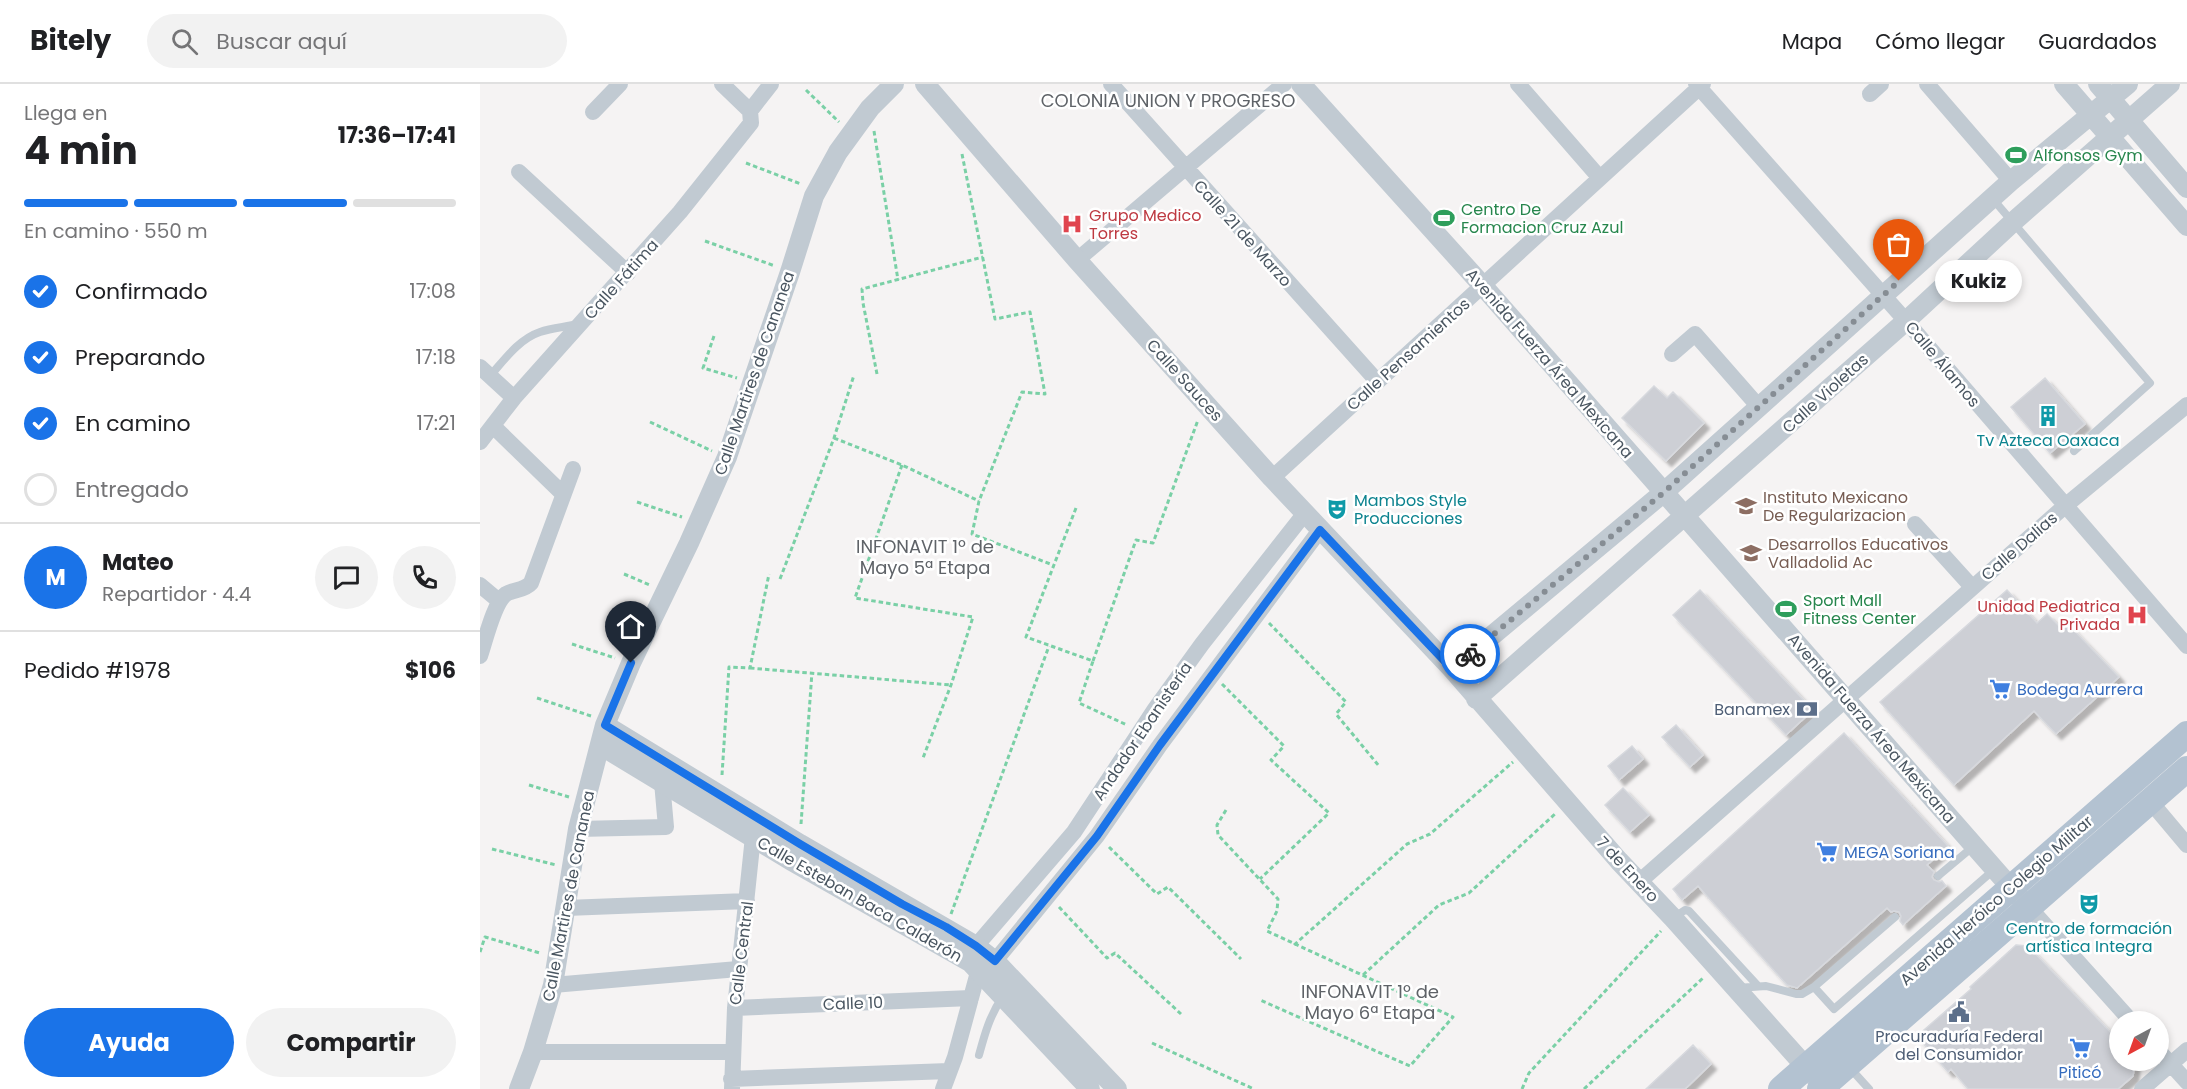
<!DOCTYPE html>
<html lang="es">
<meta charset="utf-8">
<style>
body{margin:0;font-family:Poppins,sans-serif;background:#f2f2f2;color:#202124;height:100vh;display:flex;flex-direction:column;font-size:22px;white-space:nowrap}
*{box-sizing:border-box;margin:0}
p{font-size:20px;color:#757577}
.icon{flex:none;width:33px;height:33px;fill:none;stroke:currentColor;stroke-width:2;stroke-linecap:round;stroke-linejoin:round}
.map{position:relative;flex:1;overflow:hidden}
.sheet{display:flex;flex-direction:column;background:#fff;width:480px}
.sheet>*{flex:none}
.needle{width:39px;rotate:221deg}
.tools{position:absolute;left:1629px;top:927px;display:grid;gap:12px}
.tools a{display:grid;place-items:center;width:60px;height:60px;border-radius:50%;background:#fff;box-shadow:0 3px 9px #0003;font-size:30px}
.pin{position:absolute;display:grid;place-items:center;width:51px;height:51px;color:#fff;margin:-62px -26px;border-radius:50% 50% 50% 0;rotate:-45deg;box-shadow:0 0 6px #0007}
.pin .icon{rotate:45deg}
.courier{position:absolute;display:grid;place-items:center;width:60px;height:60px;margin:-30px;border:4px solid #1a73e8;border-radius:50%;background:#fff;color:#222;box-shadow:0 2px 8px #0007}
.bubble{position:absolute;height:42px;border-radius:21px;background:#fff;box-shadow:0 3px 9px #0003;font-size:20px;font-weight:700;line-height:42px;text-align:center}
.summary em{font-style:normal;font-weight:700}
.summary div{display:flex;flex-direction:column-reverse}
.summary{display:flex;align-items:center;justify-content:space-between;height:102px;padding:0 24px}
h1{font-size:39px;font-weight:700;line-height:45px}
.bar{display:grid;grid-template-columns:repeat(4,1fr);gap:9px 6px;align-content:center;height:72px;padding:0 24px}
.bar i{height:8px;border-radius:4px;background:#e0e0e0}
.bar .on{background:#1a73e8}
.bar p{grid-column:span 4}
.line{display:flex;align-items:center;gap:15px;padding:0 24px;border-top:2px solid #e0e0e0}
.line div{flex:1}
.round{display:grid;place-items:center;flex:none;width:63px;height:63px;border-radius:32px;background:#f2f2f2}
ol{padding:0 24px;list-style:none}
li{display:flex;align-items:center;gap:18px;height:66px}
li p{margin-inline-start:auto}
li .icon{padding:6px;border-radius:50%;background:#1a73e8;color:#fff;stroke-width:4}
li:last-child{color:#757577}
li i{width:33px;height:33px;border:3px solid #e0e0e0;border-radius:50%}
.button{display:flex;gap:12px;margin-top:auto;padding:12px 24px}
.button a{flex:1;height:69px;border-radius:36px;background:#1a73e8;color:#fff;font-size:24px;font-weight:700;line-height:69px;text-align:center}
.button a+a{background:#f2f2f2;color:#202124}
header{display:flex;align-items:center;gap:36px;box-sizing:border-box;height:84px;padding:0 30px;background:#fff;border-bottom:2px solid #e0e0e0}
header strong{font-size:28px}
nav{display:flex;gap:33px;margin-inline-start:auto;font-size:21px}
.search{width:420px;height:54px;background:#f2f2f2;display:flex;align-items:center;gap:15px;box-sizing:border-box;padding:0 21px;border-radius:33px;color:#757577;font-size:22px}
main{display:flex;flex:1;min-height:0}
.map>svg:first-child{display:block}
</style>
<header>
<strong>Bitely</strong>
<div class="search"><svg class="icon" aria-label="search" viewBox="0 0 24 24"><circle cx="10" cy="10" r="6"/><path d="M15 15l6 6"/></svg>Buscar aquí</div>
<nav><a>Mapa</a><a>Cómo llegar</a><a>Guardados</a></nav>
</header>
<main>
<section class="sheet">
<div class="summary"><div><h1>4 min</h1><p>Llega en</p></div><em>17:36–17:41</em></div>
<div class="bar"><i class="on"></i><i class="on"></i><i class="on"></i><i></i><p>En camino · 550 m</p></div>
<ol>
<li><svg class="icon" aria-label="check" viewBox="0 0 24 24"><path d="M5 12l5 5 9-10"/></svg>Confirmado<p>17:08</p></li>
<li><svg class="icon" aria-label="check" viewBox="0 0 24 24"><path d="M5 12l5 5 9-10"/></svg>Preparando<p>17:18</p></li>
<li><svg class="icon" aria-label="check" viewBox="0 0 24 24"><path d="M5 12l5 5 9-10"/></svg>En camino<p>17:21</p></li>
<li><i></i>Entregado</li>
</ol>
<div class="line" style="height:108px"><b class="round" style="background:#1a73e8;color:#fff">M</b><div><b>Mateo</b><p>Repartidor · 4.4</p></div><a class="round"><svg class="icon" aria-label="chat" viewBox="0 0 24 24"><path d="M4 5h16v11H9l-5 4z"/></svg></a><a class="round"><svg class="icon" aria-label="phone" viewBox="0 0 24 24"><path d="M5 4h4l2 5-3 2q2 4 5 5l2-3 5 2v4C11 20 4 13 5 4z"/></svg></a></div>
<div class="line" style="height:78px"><div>Pedido #1978</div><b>$106</b></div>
<div class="button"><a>Ayuda</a><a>Compartir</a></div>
</section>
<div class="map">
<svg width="1707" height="1005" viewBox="0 0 1707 1005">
<defs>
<filter id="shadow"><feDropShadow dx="5.5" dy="5.5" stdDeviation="1.5" flood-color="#0004"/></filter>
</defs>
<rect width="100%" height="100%" fill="#f5f3f3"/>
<path fill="#cdcfd5" stroke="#d7d9de" stroke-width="1.5" filter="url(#shadow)" d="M 1565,294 L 1605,340 L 1570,369 L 1531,323 Z
M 1174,302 L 1187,314 L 1193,308 L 1224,339 L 1186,377 L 1142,334 Z
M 1220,506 L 1333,626 L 1306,651 L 1193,531 Z
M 1527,506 L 1557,539 L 1567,530 L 1579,542 L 1584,536 L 1639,593 L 1576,650 L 1554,627 L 1474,701 L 1400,618 Z
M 1196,641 L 1223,671 L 1210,683 L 1182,653 Z
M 1364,649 L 1468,762 L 1447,781 L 1454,788 L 1452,793 L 1454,796 L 1459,798 L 1462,797 L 1466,802 L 1423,841 L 1420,837 L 1421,832 L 1419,828 L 1414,827 L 1411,828 L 1407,824 L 1317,904 L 1307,901 L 1218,802 L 1202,816 L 1193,805 Z
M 1152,662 L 1163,675 L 1139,696 L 1128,682 Z
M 1143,704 L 1169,731 L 1150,748 L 1125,721 Z
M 1536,861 L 1548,862 L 1640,958 L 1640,976 L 1655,976 L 1653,992 L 1638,1005 L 1488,1005 L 1471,985 L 1468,988 L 1437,952 L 1491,905 L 1490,903 Z
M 1213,961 L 1231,980 L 1205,1005 L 1166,1005 Z"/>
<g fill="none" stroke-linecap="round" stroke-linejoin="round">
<path stroke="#7ad0a6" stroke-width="3" stroke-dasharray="4.5 3" stroke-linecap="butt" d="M 326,6 L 359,38
M 394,47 L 418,196
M 482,70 L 515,235 L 550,228 L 565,310 L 542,308 L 499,417 L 492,450 L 573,481
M 266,79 L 321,100
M 225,157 L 295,182
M 234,252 L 223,284 L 257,294
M 397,290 L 383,219 L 382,205 L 503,173
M 170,338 L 232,367
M 354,354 L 422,381 L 499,417
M 422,381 L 375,514 L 493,533 L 471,601 L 443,674
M 157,418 L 202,433
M 596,424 L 546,553 L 613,577 L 599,619 L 647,641
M 144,490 L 170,501
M 300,495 L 354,354 L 374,291
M 789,539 L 866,618 L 856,630 L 899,682
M 92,560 L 135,574
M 613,577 L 656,456 L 673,459 L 718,336
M 270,584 L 471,601
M 742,600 L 804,662 L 791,676 L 849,729 L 780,795
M 57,614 L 111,632
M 242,691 L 249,583 L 270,584 L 289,490
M 49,701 L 89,713
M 746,726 L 737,741 L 738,751 L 798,815 L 797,827 L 787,847 L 973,933 L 930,982 L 780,916
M 321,740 L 332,588
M 629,763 L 677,810 L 688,803 L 761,875
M 12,765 L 76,781
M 579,823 L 627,874 L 635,869 L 701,930
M 471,830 L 569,562
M 814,861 L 927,760 L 950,750 L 1033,678
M 0,868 L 5,853 L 60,869
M 883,891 L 959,821 L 989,809 L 1076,729
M 672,959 L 774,1005
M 1042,1005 L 1049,989 L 1181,847
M 1104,1005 L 1223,894"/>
<path stroke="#c1cad2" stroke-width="8" d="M 1512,114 L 1670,299 L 1594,367
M 10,292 C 24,276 39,255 60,248 C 72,244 86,243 98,240
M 1458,792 L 1495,761
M 1415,833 L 1334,903 L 1354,925 L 1516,784
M 1193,834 L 1205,826 L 1209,827 L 1278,902
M 1257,904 L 1286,902 L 1316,910 L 1322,910 L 1334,903
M 499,971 C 505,949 510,931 523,912
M 1369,983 L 1389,1005"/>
<path stroke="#c1cad2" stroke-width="16" d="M 242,0 L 270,27
M 631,0 L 897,297
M 1038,0 L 1119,93
M 1216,0 L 1426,237 L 1707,562
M 1447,0 L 1531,97
M 1390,10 L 1401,0
M 270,27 L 291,0
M 113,28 L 140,0
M 39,88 L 148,189
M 597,176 L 804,0
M 1192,270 L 1215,250 L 1279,323
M 0,283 L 34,314
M 13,342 L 83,410
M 0,358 L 34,314 L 200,128 L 271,39 L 270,27
M 792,394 L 1223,0
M 1435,440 L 1492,503
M 0,501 L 19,517
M 0,572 C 5,558 14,518 26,510 C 34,505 44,507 51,499 L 93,385
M 1670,717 L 1707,761
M 98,745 L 186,743 L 182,698
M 1159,798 L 1585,422 L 1707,321
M 1548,822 L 1652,938
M 86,824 L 267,817
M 496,862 L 594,748 L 675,625 L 722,560 L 825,429
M 515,877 L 617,752 L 680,661 L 840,446
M 73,901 L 258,885
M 255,924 L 491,914
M 1678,966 L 1707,998
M 53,968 L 252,968
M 251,995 L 469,987
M 252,1005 L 255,924 L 274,743
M 463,1005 L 475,973 L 501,877
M 1662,1005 L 1707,966"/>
<path stroke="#c1cad2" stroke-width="20" d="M 445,0 L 597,176 L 792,394 L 972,585 L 1139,777 L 1193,834 L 1334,992
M 821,0 L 1003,202 L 1540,814
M 1584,0 L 1707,142
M 1618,0 L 1707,104
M 972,585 L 1183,409 L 1531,97 L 1648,0
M 996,615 L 1426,237 L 1533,138 L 1690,0
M 125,641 L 320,760 L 496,862 L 515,877 L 637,1005
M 120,661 L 310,776 L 490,878 L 610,1005
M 39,1005 L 53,968 L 73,901 L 98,745 L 125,641 L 151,579 L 209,459 L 247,373 L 310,188 L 334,112 L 358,68 L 390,24 L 414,0"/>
<path stroke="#b3c2d1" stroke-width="26" d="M 1301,1005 L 1707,650
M 1340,1005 L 1707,685"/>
</g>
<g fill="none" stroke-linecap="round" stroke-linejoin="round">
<path stroke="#868d94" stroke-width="6" stroke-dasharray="0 10.8" d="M 990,570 L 1183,409 L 1419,197"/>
<path stroke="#1a73e8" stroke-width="8" d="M 151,579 L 125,641 L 320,760 L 422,820 L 466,843 L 496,862 L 515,877 L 617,752 L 680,661 L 840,446 L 972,585 L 990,570"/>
</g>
<defs>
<symbol id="stadium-bare" viewBox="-9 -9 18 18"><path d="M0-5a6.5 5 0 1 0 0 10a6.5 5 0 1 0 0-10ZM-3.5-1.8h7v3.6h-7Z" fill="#2e9e5b" stroke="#fff" stroke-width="2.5" paint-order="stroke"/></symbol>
<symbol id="hospital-bare" viewBox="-9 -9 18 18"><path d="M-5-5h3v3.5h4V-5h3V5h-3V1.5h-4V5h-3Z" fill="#e0444e" stroke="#fff" stroke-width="2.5" paint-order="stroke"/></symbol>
<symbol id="building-bare" viewBox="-9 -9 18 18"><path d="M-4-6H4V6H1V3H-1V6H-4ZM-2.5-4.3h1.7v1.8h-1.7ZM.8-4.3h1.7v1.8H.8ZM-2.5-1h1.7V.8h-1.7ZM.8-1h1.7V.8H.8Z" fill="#0f9aa8" stroke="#fff" stroke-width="2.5" paint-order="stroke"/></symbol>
<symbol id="school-bare" viewBox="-9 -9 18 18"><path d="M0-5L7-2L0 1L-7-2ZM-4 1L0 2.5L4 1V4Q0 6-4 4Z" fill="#8d6e63" stroke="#fff" stroke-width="2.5" paint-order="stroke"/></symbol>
<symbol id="theatre-bare" viewBox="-9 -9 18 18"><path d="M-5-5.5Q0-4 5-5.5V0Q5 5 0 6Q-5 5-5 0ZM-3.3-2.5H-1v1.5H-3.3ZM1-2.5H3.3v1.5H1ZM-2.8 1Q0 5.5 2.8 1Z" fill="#0f9aa8" stroke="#fff" stroke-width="2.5" paint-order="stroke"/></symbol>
<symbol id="supermarket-bare" viewBox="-9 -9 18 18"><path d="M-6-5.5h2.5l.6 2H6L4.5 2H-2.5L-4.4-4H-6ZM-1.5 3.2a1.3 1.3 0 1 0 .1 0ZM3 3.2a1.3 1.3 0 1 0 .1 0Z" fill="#3f7fe0" stroke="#fff" stroke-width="2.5" paint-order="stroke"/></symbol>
<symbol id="bank-bare" viewBox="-9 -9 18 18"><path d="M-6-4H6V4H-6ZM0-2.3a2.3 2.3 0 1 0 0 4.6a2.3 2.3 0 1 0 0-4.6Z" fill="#5c6f8a" stroke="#fff" stroke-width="2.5" paint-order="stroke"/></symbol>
<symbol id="civic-bare" viewBox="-9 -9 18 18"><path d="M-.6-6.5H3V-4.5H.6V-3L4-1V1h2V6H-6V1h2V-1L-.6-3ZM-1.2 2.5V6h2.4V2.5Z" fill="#5c6f8a" stroke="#fff" stroke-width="2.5" paint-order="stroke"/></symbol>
</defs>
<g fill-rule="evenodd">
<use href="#stadium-bare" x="1521" y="56" width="30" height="30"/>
<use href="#stadium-bare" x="949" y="119" width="30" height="30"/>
<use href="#hospital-bare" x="577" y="125" width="30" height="30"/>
<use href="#building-bare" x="1553" y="317" width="30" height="30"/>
<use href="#school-bare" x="1251" y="407" width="30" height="30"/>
<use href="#theatre-bare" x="842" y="410" width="30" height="30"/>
<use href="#school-bare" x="1256" y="454" width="30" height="30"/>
<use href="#stadium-bare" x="1291" y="510" width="30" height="30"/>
<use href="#hospital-bare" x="1642" y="516" width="30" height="30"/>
<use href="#supermarket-bare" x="1505" y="590" width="30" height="30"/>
<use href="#bank-bare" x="1312" y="610" width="30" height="30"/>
<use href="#supermarket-bare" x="1332" y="753" width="30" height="30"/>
<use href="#theatre-bare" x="1594" y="805" width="30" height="30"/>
<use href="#civic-bare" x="1464" y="913" width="30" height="30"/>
<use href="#supermarket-bare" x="1585" y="949" width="30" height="30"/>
</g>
<g text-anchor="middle" stroke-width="5" stroke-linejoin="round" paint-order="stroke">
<g font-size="16" fill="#27864d" stroke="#fff" text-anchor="start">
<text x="1553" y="77">Alfonsos Gym</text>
<text x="981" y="131">Centro De<tspan x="981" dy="18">Formacion Cruz Azul</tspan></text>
<text x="1323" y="522">Sport Mall<tspan x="1323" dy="18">Fitness Center</tspan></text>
</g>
<g font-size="16" fill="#be3a42" stroke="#fff" text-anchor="start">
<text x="609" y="137">Grupo Medico<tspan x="609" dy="18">Torres</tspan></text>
<text x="1640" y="528" text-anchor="end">Unidad Pediatrica<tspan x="1640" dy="18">Privada</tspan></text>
</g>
<g font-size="16" fill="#4a5661" stroke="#fff">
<text transform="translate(763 149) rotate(48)" y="6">Calle 21 de Marzo</text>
<text transform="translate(141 195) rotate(-48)" y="6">Calle Fátima</text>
<text transform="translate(928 270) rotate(-42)" y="6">Calle Pensamientos</text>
<text transform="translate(1070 279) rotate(49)" y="6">Avenida Fuerza Área Mexicana</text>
<text transform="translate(1463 280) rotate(50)" y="6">Calle Álamos</text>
<text transform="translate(274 289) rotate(-71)" y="6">Calle Martires de Cananea</text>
<text transform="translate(705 296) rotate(48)" y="6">Calle Sauces</text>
<text transform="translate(1345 309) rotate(-42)" y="6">Calle Violetas</text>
<text transform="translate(1539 462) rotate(-41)" y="6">Calle Dalias</text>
<text transform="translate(1392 644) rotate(49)" y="6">Avenida Fuerza Área Mexicana</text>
<text transform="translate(662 647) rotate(-56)" y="6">Andador Ebanistería</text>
<text transform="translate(1148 785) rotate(47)" y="6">7 de Enero</text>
<text transform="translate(88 812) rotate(-79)" y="6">Calle Martires de Cananea</text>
<text transform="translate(380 815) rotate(30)" y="6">Calle Esteban Baca Calderón</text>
<text transform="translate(1516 816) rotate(-41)" y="6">Avenida Heróico Colegio Militar</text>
<text transform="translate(261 869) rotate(-83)" y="6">Calle Central</text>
<text transform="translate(373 919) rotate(-2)" y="6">Calle 10</text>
</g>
<g font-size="16" fill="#0d838f" stroke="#fff">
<text x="1568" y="362">Tv Azteca Oaxaca</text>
<text x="874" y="422" text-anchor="start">Mambos Style<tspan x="874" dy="18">Producciones</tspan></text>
<text x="1609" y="850">Centro de formación<tspan x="1609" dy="18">artística Integra</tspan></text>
</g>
<g font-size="16" fill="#785e54" stroke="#fff" text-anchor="start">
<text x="1283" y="419">Instituto Mexicano<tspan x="1283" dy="18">De Regularizacion</tspan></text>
<text x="1288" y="466">Desarrollos Educativos<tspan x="1288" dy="18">Valladolid Ac</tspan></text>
</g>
<g font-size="16" fill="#366cbe" stroke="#fff" text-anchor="start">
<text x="1537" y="611">Bodega Aurrera</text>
<text x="1364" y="774">MEGA Soriana</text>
<text x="1600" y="994" text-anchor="middle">Piticó</text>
</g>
<g font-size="16" fill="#4e5e75" stroke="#fff" text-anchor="end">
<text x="1310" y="631">Banamex</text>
<text x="1479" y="958" text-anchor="middle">Procuraduría Federal<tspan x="1479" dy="18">del Consumidor</tspan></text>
</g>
<g font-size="18" fill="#5f6368" stroke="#fff">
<text x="688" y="23">COLONIA UNION Y PROGRESO</text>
<text x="445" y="469">INFONAVIT 1º de<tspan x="445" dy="21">Mayo 5ª Etapa</tspan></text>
<text x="890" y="914">INFONAVIT 1º de<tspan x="890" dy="21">Mayo 6ª Etapa</tspan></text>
</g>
</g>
</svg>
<div class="tools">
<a><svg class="needle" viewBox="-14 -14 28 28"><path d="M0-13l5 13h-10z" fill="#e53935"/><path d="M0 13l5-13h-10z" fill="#757577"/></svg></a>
</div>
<div class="pin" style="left:1419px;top:197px;background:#ea580c"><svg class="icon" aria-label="bag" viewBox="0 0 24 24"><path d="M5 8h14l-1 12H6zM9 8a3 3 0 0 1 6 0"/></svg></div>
<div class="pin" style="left:151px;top:579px;background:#1f2937"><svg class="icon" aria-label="home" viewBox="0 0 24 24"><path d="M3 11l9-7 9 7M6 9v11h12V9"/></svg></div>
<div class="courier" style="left:990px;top:570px"><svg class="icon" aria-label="bike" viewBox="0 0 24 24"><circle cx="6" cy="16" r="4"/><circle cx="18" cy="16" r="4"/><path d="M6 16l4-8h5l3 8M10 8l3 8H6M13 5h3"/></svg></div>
<div class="bubble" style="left:1455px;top:176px;width:87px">Kukiz</div>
</div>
</main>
